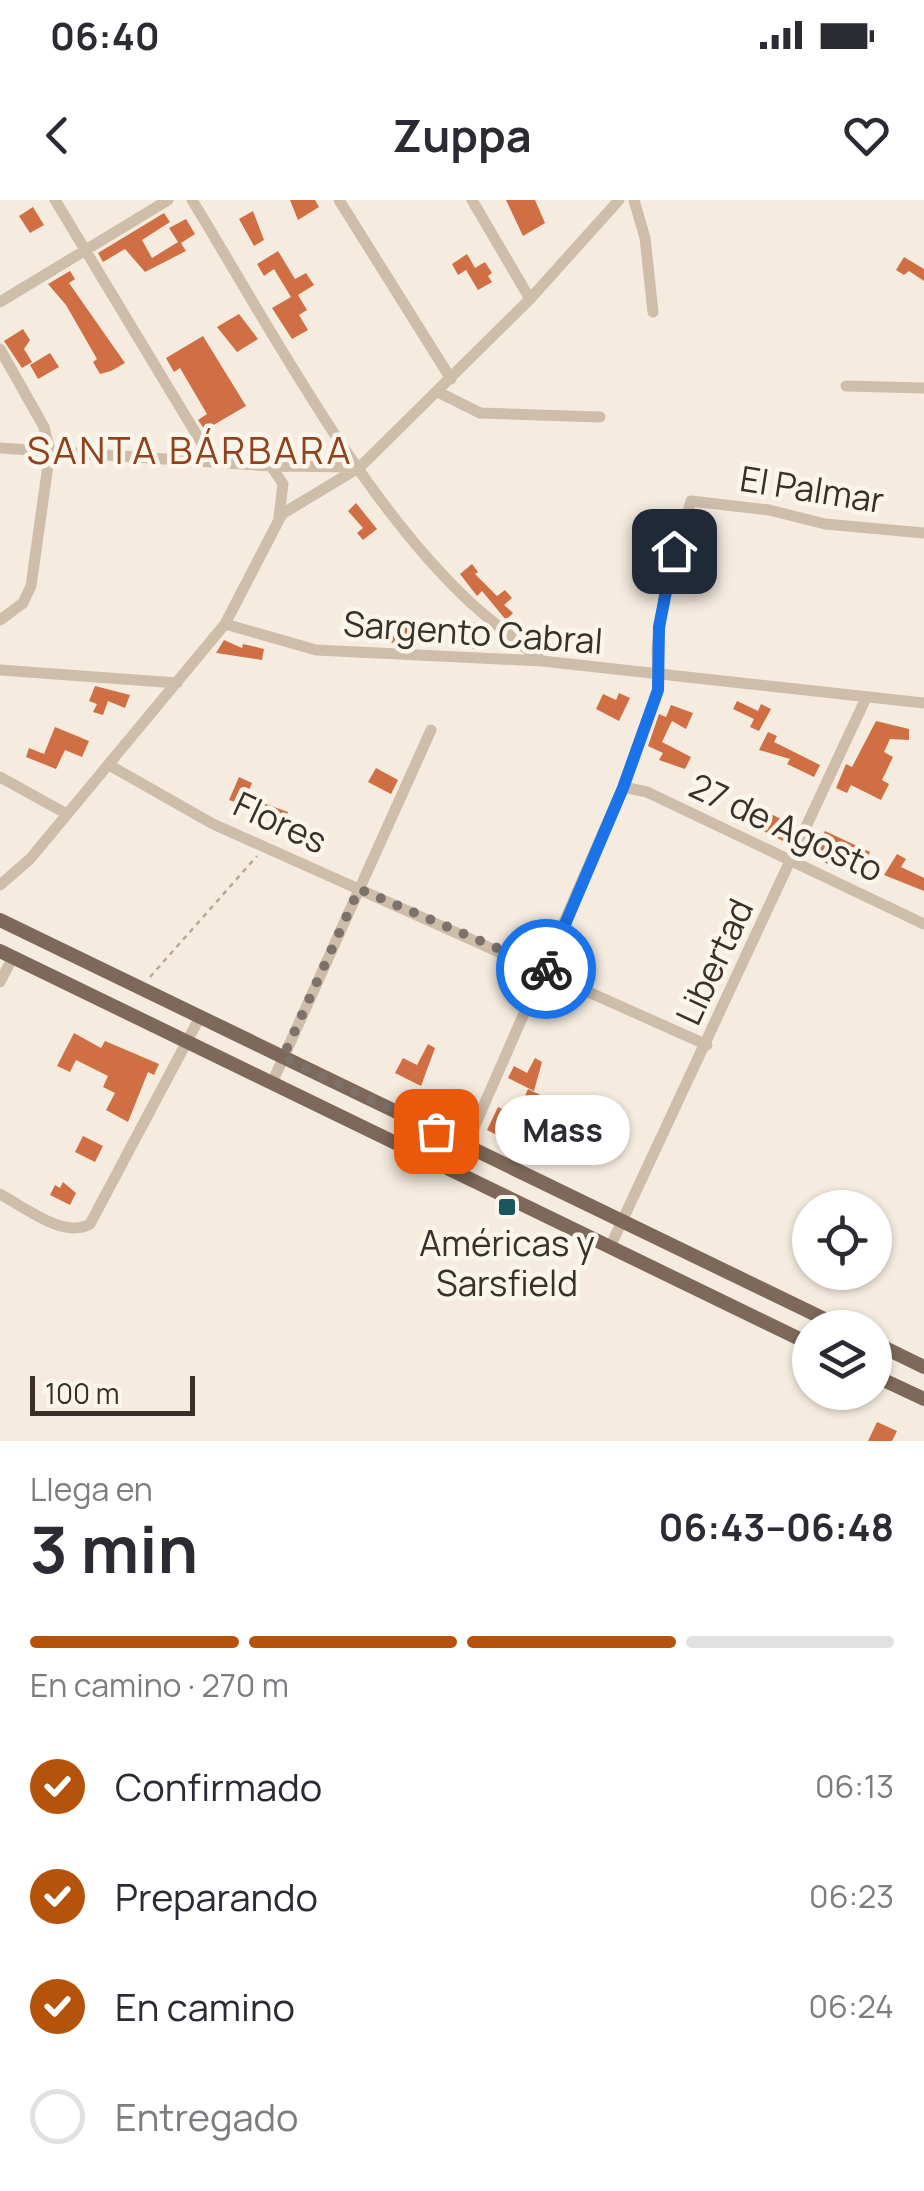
<!DOCTYPE html>
<html lang="es">
<meta charset="utf-8">
<style>
body{margin:0;font-family:Manrope,sans-serif;background:#f2f2f3;color:#2b2b33;height:100vh;display:flex;flex-direction:column;font-size:38px;white-space:nowrap}
*{box-sizing:border-box;margin:0}
p{font-size:32px;color:#7c7c81}
.icon{flex:none;width:55px;height:55px;fill:none;stroke:currentColor;stroke-width:2;stroke-linecap:round;stroke-linejoin:round}
.map{position:relative;height:1241px;overflow:hidden}
.panel{display:flex;flex-direction:column;background:#fff;flex:1}
.panel>*{flex:none}
.buttons{position:absolute;left:792px;top:990px;display:grid;gap:20px}
.buttons a{display:grid;place-items:center;width:100px;height:100px;border-radius:50%;background:#fff;box-shadow:0 2px 8px #0004;font-size:50px}
.scale{position:absolute;left:30px;bottom:25px;width:165px;box-sizing:border-box;padding-left:10px;border:5px solid #3b3029;border-top:0;font-size:28px;line-height:35px;white-space:nowrap;color:#3b3029;-webkit-text-stroke:8px #fbf6ec;paint-order:stroke}
.pin{position:absolute;display:grid;place-items:center;width:85px;height:85px;color:#fff;margin:-42px;border-radius:20px;box-shadow:0 5px 15px #0006}
.courier{position:absolute;display:grid;place-items:center;width:100px;height:100px;margin:-50px;border:8px solid #1a73e8;border-radius:50%;background:#fff;color:#222;box-shadow:0 2px 12px #0007}
.bubble{position:absolute;height:70px;border-radius:35px;background:#fff;box-shadow:0 2px 8px #0004;font-size:32px;font-weight:700;line-height:70px;text-align:center}
.head em{font-style:normal;font-weight:700}
.head div{display:flex;flex-direction:column-reverse}
.head{display:flex;align-items:center;justify-content:space-between;height:170px;padding:0 30px}
h1{font-size:65px;font-weight:700;line-height:75px}
.bar{display:grid;grid-template-columns:repeat(4,1fr);gap:15px 10px;align-content:center;height:120px;padding:0 30px}
.bar i{height:12px;border-radius:8px;background:#e1e1e2}
.bar .selected{background:#b45309}
.bar p{grid-column:span 4}
ol{padding:0 30px;list-style:none}
li{display:flex;align-items:center;gap:30px;height:110px}
li p{margin-inline-start:auto}
li .icon{padding:10px;border-radius:50%;background:#b45309;color:#fff;stroke-width:4}
li:last-child{color:#7c7c81}
li i{width:55px;height:55px;border:5px solid #e1e1e2;border-radius:50%}
.status{display:flex;justify-content:space-between;align-items:center;height:70px;padding:0 50px;background:#fff;direction:ltr}
.status svg{height:28px;fill:currentColor}
header{display:flex;justify-content:space-between;align-items:center;height:130px;padding:0 30px;background:#fff;font-size:45px;font-weight:700}
.map>svg:first-child{display:block}
</style>
<div class="status"><b>06:40</b><svg viewBox="0 0 49 12"><path d="M0 12V9h3v3zM5 12V6h3v6zM10 12V3h3v9zM15 12V0h3v12zM26 1h20v11H26zM47 4h2v5h-2z"/></svg></div>
<header><svg class="icon" aria-label="back" viewBox="0 0 24 24"><path d="M15 5l-7 7 7 7"/></svg>Zuppa<svg class="icon" aria-label="heart" viewBox="0 0 24 24"><path d="M12 20l-8-8c-3-5 5-10 8-4 3-6 11-1 8 4z"/></svg></header>
<div class="map">
<svg width="924" height="1241" viewBox="0 0 924 1241">
<rect width="100%" height="100%" fill="#f5ecdf"/>
<path fill="#cf6f43" d="M 290,0 L 315,0 L 319,7 L 298,20 Z
M 506,0 L 535,0 L 545,23 L 523,36 Z
M 33,7 L 44,25 L 30,33 L 19,16 Z
M 253,11 L 264,40 L 254,46 L 239,19 Z
M 164,13 L 170,22 L 142,40 L 152,58 L 178,42 L 169,28 L 186,19 L 195,34 L 181,43 L 186,51 L 145,72 L 125,49 L 103,62 L 98,53 Z
M 278,51 L 295,79 L 306,73 L 314,85 L 298,95 L 307,110 L 299,115 L 308,130 L 292,139 L 272,108 L 291,97 L 274,69 L 264,76 L 257,64 Z
M 467,54 L 475,68 L 485,62 L 492,73 L 488,76 L 492,82 L 478,90 L 466,70 L 458,75 L 452,64 Z
M 904,57 L 924,69 L 924,81 L 909,71 L 904,75 L 896,70 Z
M 70,71 L 75,79 L 69,83 L 125,163 L 111,171 L 100,174 L 93,162 L 97,159 L 66,105 L 48,84 Z
M 239,114 L 258,139 L 237,152 L 217,127 Z
M 23,129 L 30,140 L 24,149 L 32,162 L 22,168 L 4,141 Z
M 203,136 L 246,206 L 205,230 L 198,220 L 207,214 L 180,168 L 174,172 L 166,158 Z
M 50,153 L 59,167 L 38,179 L 30,165 Z
M 356,303 L 377,329 L 363,340 L 357,333 L 363,328 L 348,311 Z
M 472,364 L 478,372 L 475,374 L 497,396 L 505,390 L 512,398 L 504,405 L 513,413 L 506,420 L 482,391 L 477,396 L 460,374 Z
M 465,421 L 476,423 L 473,438 L 480,438 L 479,449 L 464,448 Z
M 373,423 L 444,431 L 445,445 L 373,442 Z
M 224,440 L 242,448 L 243,444 L 264,449 L 262,460 L 216,453 Z
M 95,486 L 130,495 L 125,508 L 108,501 L 103,515 L 93,512 L 97,504 L 89,501 Z
M 619,493 L 630,498 L 619,521 L 596,509 L 603,494 L 616,500 Z
M 737,501 L 758,511 L 761,504 L 771,509 L 759,531 L 750,527 L 754,519 L 733,509 Z
M 671,505 L 693,513 L 686,529 L 672,521 L 662,542 L 691,557 L 685,569 L 659,560 L 663,553 L 648,546 L 659,514 L 666,517 Z
M 876,521 L 909,529 L 909,540 L 890,539 L 884,552 L 893,557 L 882,580 L 889,584 L 881,600 L 851,585 L 847,593 L 836,588 L 846,564 L 852,567 Z
M 55,527 L 89,541 L 82,557 L 65,550 L 56,569 L 26,557 L 29,548 L 44,554 Z
M 768,532 L 777,536 L 774,542 L 820,565 L 814,577 L 787,564 L 790,559 L 759,550 Z
M 376,568 L 398,580 L 391,594 L 368,582 Z
M 239,577 L 252,583 L 246,597 L 288,612 L 284,623 L 273,619 L 275,615 L 229,600 Z
M 762,610 L 792,624 L 783,641 L 754,626 Z
M 825,631 L 870,652 L 865,662 L 841,651 L 828,664 L 806,653 L 810,643 L 817,647 Z
M 897,654 L 906,659 L 901,667 L 924,678 L 924,691 L 884,675 Z
M 74,833 L 101,848 L 105,841 L 159,864 L 154,875 L 148,872 L 128,922 L 106,910 L 115,893 L 103,887 L 108,876 L 76,860 L 70,872 L 57,866 Z
M 428,844 L 435,848 L 421,886 L 395,873 L 403,858 L 417,865 Z
M 535,858 L 542,862 L 534,891 L 508,878 L 514,866 L 527,873 Z
M 528,889 L 569,909 L 547,955 L 520,941 L 522,936 L 506,927 L 501,937 L 487,930 L 498,907 L 516,916 Z
M 83,936 L 103,946 L 95,962 L 75,952 Z
M 63,982 L 76,993 L 70,1005 L 50,995 L 55,985 L 60,988 Z
M 877,1222 L 897,1231 L 892,1241 L 868,1241 Z"/>
<g fill="none" stroke-linecap="round" stroke-linejoin="round">
<path stroke="#baa793" stroke-width="2.5" stroke-dasharray="5 5" stroke-linecap="butt" d="M 150,777 L 257,656"/>
<path stroke="#cebda9" stroke-width="11" d="M 55,0 L 212,260
M 192,0 C 271,129 361,301 471,403 C 494,424 519,442 542,461
M 339,0 L 451,179
M 472,0 L 530,99
M 634,0 L 645,38 L 653,112
M 0,102 L 168,0
M 0,149 L 44,227 L 50,251 L 31,386 L 23,403 L 0,420
M 846,186 L 924,188
M 438,192 L 480,213 L 600,217
M 0,248 L 271,266 L 360,267
M 271,266 L 283,284 L 279,317
M 225,424 L 316,450 L 542,461 L 924,503
M 0,470 L 177,483
M 109,565 L 213,624 L 707,845
M 0,577 L 67,614
M 623,587 L 647,592 L 924,724
M 0,685 L 30,659 L 225,424 L 282,314 L 360,267 L 530,99 L 619,0
M 0,782 L 13,757
M 272,883 L 431,530
M 466,946 L 623,587 L 658,490 L 657,447 L 665,390 L 691,301 L 769,310 L 825,324 L 924,333
M 0,994 C 24,1007 64,1039 90,1024 L 200,817
M 610,1047 L 866,498"/>
<path stroke="#7e6859" stroke-width="14" d="M 0,720 L 843,1128
M 0,751 L 810,1144
M 875,1143 L 924,1167
M 875,1176 L 924,1199"/>
</g>
<g fill="none" stroke-linecap="round" stroke-linejoin="round">
<path stroke="#7c7269" stroke-width="10" stroke-dasharray="0 18" d="M 436,931 L 283,857 L 359,689 L 546,769"/>
<path stroke="#1a73e8" stroke-width="12" d="M 546,769 L 623,588 L 658,490 L 659,427 L 674,351"/>
</g>
<rect fill="#1b5660" stroke="#fbf6ec" stroke-width="4" x="497" y="997" width="20" height="20" rx="5"/>
<g text-anchor="middle" stroke-width="9" stroke-linejoin="round" paint-order="stroke">
<g font-size="35" fill="#3b3029" stroke="#fbf6ec">
<text transform="translate(812 290) rotate(9)" y="12">El Palmar</text>
<text transform="translate(473 433) rotate(4)" y="12">Sargento Cabral</text>
<text transform="translate(280 623) rotate(25)" y="12">Flores</text>
<text transform="translate(786 628) rotate(25)" y="12">27 de Agosto</text>
<text transform="translate(715 762) rotate(-65)" y="12">Libertad</text>
</g>
<g font-size="35" fill="#3b3029" stroke="#fbf6ec">
<text x="507" y="1056">Américas y<tspan x="507" dy="40">Sarsfield</tspan></text>
</g>
<g font-size="38" letter-spacing="2.5" fill="#91411c" stroke="#fbf6ec">
<text x="190" y="264">SANTA BÁRBARA</text>
</g>
</g>
</svg>
<div class="buttons">
<a><svg class="icon" aria-label="locate" viewBox="0 0 24 24"><circle cx="12" cy="12" r="6"/><path d="M12 2v4M12 18v4M2 12h4M18 12h4"/></svg></a>
<a><svg class="icon" aria-label="layers" viewBox="0 0 24 24"><path d="M12 4l9 5-9 5-9-5zM3 14l9 5 9-5"/></svg></a>
</div>
<div class="scale">100 m</div>
<div class="pin" style="left:436px;top:931px;background:#ea580c"><svg class="icon" aria-label="bag" viewBox="0 0 24 24"><path d="M5 8h14l-1 12H6zM9 8a3 3 0 0 1 6 0"/></svg></div>
<div class="pin" style="left:674px;top:351px;background:#1f2937"><svg class="icon" aria-label="home" viewBox="0 0 24 24"><path d="M3 11l9-7 9 7M6 9v11h12V9"/></svg></div>
<div class="courier" style="left:546px;top:769px"><svg class="icon" aria-label="bike" viewBox="0 0 24 24"><circle cx="6" cy="16" r="4"/><circle cx="18" cy="16" r="4"/><path d="M6 16l4-8h5l3 8M10 8l3 8H6M13 5h3"/></svg></div>
<div class="bubble" style="left:495px;top:895px;width:135px">Mass</div>
</div>
<section class="panel">
<div class="head"><div><h1>3 min</h1><p>Llega en</p></div><em>06:43–06:48</em></div>
<div class="bar"><i class="selected"></i><i class="selected"></i><i class="selected"></i><i></i><p>En camino · 270 m</p></div>
<ol>
<li><svg class="icon" aria-label="check" viewBox="0 0 24 24"><path d="M5 12l5 5 9-10"/></svg>Confirmado<p>06:13</p></li>
<li><svg class="icon" aria-label="check" viewBox="0 0 24 24"><path d="M5 12l5 5 9-10"/></svg>Preparando<p>06:23</p></li>
<li><svg class="icon" aria-label="check" viewBox="0 0 24 24"><path d="M5 12l5 5 9-10"/></svg>En camino<p>06:24</p></li>
<li><i></i>Entregado</li>
</ol>
</section>
